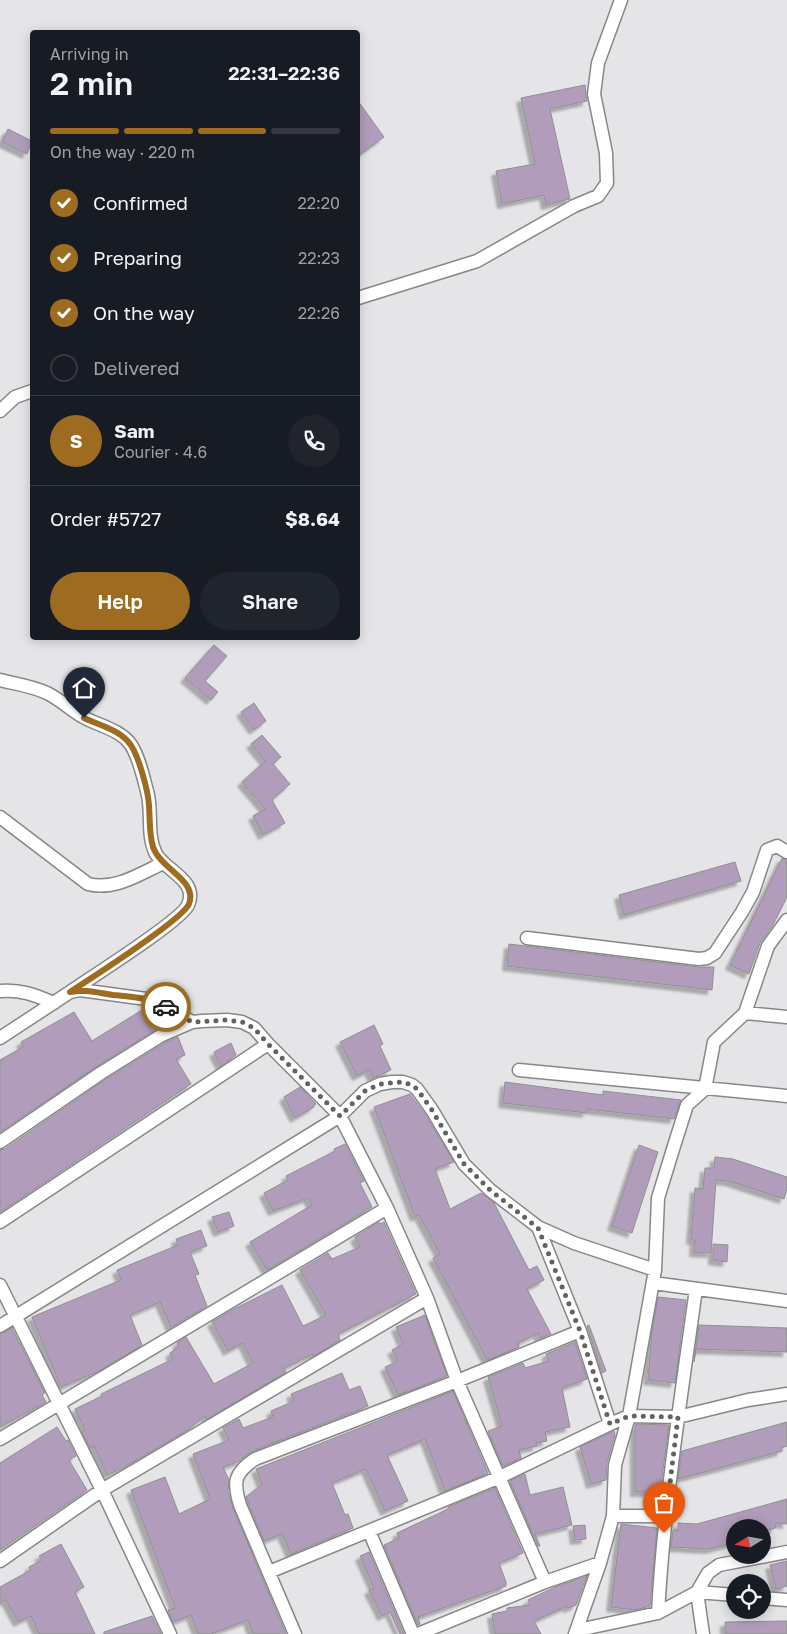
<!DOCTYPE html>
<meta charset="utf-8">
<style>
body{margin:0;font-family:"Golos Text",sans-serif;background:#20242c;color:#f1f3f6;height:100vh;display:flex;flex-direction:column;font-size:19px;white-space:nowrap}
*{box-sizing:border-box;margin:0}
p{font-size:16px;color:#9ea1a6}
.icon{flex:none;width:28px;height:28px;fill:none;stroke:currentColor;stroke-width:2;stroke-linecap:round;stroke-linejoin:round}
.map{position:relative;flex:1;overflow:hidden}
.panel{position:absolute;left:30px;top:30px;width:330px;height:610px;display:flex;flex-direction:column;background:#171b24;border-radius:5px;box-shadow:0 2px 12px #0003}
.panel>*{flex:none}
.needle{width:32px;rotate:259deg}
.buttons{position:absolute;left:726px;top:1519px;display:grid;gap:10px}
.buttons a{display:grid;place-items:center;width:45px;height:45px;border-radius:50%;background:#171b24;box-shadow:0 2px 12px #0003;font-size:25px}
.pin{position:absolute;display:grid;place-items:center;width:42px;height:42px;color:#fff;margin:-51px -21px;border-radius:50% 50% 50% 0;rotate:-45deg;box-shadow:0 0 5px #0007}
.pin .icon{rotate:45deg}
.courier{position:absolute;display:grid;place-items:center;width:50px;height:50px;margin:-25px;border:4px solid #9e6c21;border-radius:50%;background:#fff;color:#222;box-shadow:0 1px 6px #0007}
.head em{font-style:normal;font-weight:600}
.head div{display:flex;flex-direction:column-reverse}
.head{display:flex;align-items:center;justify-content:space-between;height:85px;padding:0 20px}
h1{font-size:32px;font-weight:600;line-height:38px}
.bar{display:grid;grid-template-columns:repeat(4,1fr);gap:8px 5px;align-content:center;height:60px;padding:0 20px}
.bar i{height:6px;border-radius:4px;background:#363941}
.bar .current{background:#9e6c21}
.bar p{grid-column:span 4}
.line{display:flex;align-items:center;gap:12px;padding:0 20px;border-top:1px solid #363941}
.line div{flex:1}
.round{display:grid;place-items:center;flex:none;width:52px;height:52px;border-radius:26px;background:#20242c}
ol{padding:0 20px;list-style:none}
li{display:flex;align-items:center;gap:15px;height:55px}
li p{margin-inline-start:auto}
li .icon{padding:5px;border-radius:50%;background:#9e6c21;color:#fff;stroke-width:4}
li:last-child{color:#9ea1a6}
li i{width:28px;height:28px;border:2px solid #363941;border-radius:50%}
.cta{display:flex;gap:10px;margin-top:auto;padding:10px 20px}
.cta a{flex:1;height:58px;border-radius:30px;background:#9e6c21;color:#fff;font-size:20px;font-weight:600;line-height:58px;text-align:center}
.cta a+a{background:#20242c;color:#f1f3f6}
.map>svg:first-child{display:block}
</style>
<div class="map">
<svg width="787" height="1634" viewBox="0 0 787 1634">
<defs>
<filter id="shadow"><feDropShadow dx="-4.5" dy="4.5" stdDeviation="1" flood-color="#0004"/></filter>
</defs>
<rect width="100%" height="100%" fill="#e5e5e8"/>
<path fill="#b19dbb" stroke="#908f91" filter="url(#shadow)" d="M 585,85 L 587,101 L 550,109 L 570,199 L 546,205 L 544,195 L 502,204 L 496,171 L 535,164 L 521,98 Z
M 358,101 L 384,137 L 358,156 Z
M 8,129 L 32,141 L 27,154 L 2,142 Z
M 214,645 L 227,656 L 205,681 L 218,692 L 211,700 L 185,678 Z
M 254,703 L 266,721 L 254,730 L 241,712 Z
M 262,735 L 281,757 L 273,764 L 290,784 L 272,800 L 285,823 L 263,835 L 253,816 L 265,809 L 242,782 L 265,761 L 251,744 Z
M 782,858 L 787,860 L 787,897 L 773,925 L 760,943 L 749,974 L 730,965 Z
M 735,862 L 741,881 L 624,915 L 619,895 Z
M 509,944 L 698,967 L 714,967 L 712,990 L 507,966 Z
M 147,1007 L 163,1015 L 169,1023 L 158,1028 L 97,1066 L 0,1132 L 0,1060 L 23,1047 L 21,1042 L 74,1012 L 92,1041 Z
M 374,1025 L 383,1044 L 380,1046 L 391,1070 L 373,1078 L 369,1070 L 357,1076 L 340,1042 Z
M 178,1037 L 185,1055 L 176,1059 L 191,1084 L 0,1212 L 0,1150 L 5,1149 L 105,1080 L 166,1042 Z
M 231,1043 L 236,1055 L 221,1066 L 214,1052 Z
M 505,1082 L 603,1095 L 603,1091 L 681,1100 L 674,1119 L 587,1109 L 587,1113 L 503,1103 Z
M 300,1087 L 316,1104 L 314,1105 L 314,1107 L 295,1118 L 284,1097 Z
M 410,1094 L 425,1114 L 454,1162 L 435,1169 L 450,1209 L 481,1193 L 494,1203 L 529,1270 L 537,1266 L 544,1280 L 527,1289 L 551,1334 L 540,1338 L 538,1333 L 518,1343 L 519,1347 L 487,1360 L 433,1258 L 440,1254 L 419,1215 L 415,1217 L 374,1107 Z
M 345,1144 L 364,1181 L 360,1183 L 372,1207 L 267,1270 L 250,1242 L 312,1205 L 308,1198 L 273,1211 L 264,1193 L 288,1180 L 286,1176 L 335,1151 L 334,1149 Z
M 639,1145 L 658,1152 L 632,1233 L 612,1226 Z
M 715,1157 L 733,1159 L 787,1177 L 787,1188 L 784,1199 L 729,1181 L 716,1180 L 711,1253 L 694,1252 L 695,1240 L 691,1240 L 695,1188 L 703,1189 L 705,1168 L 714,1168 Z
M 229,1212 L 234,1226 L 218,1232 L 212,1217 Z
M 379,1222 L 380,1224 L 384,1222 L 416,1294 L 338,1334 L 340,1340 L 314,1356 L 313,1354 L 284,1368 L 286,1372 L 207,1419 L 205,1416 L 189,1429 L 128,1465 L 107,1475 L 94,1446 L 90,1448 L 82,1432 L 85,1430 L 75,1409 L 102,1396 L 101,1394 L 173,1359 L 170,1353 L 179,1347 L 177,1343 L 186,1337 L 214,1384 L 253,1363 L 243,1343 L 228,1351 L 212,1322 L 234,1309 L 282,1285 L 303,1326 L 326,1315 L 300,1270 L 328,1253 L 332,1259 L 360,1247 L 355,1237 Z
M 201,1230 L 207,1246 L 190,1252 L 199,1274 L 195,1275 L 207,1306 L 171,1327 L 160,1302 L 130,1315 L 142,1345 L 99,1371 L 61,1387 L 32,1317 L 121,1280 L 117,1270 L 178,1245 L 176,1239 Z
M 713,1244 L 728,1245 L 727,1262 L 713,1260 Z
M 658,1297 L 686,1300 L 675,1383 L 648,1380 L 652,1331 Z
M 425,1315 L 447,1376 L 398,1395 L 385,1367 L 398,1361 L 392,1350 L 403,1344 L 396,1327 Z
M 589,1325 L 606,1371 L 602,1373 L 587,1326 Z
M 699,1325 L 787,1328 L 787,1352 L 696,1349 L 694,1362 Z
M 12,1328 L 45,1393 L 42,1395 L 46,1402 L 0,1427 L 0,1334 Z
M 575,1342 L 587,1379 L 562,1388 L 570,1427 L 545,1432 L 547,1441 L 536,1443 L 537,1446 L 519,1450 L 521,1458 L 503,1466 L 488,1431 L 502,1426 L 488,1377 L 523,1363 L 525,1368 L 549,1361 L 546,1354 Z
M 342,1373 L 349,1390 L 360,1386 L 368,1406 L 252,1451 L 239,1461 L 223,1467 L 229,1480 L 228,1491 L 233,1508 L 286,1634 L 253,1634 L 248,1620 L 211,1634 L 198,1634 L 191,1615 L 173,1622 L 168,1610 L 175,1608 L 131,1490 L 165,1477 L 179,1514 L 210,1499 L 193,1454 L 229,1440 L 223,1428 L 239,1419 L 243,1428 L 273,1417 L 271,1411 L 294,1401 L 291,1394 Z
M 453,1391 L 488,1473 L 445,1491 L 425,1439 L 387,1455 L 408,1501 L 385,1511 L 366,1469 L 332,1483 L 345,1515 L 348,1514 L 353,1528 L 291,1554 L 282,1534 L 264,1541 L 246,1497 L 262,1484 L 256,1469 Z
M 787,1422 L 787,1446 L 781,1448 L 782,1451 L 678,1479 L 682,1451 Z
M 635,1424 L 669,1425 L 660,1492 L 635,1492 Z
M 57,1427 L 66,1441 L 68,1440 L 76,1456 L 69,1460 L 87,1490 L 0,1550 L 0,1463 Z
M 614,1431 L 615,1435 L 607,1463 L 606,1480 L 591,1484 L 580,1447 Z
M 525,1474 L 530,1495 L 563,1487 L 572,1525 L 535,1534 L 540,1546 L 538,1546 L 510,1481 Z
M 495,1488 L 523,1553 L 499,1563 L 506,1582 L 506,1586 L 418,1617 L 420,1624 L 418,1625 L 384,1545 L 399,1538 L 397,1533 L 448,1509 L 448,1507 Z
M 787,1499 L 787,1524 L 776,1523 L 775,1528 L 762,1532 L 762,1528 L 735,1528 L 735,1537 L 733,1536 L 732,1543 L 710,1549 L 671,1547 L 673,1530 L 678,1531 L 678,1523 L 697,1524 Z
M 621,1524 L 657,1528 L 650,1606 L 635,1610 L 611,1607 Z
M 585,1525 L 586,1539 L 575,1540 L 573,1526 Z
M 61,1544 L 84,1587 L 75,1592 L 95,1634 L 39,1634 L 31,1616 L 18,1622 L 6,1600 L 0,1603 L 0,1587 L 31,1570 L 29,1567 L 42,1560 L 39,1556 Z
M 369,1552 L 404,1634 L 400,1634 L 390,1612 L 382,1616 L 369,1590 L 374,1588 L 360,1556 Z
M 787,1561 L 787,1586 L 776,1589 L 770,1565 Z
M 587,1576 L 576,1605 L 568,1608 L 567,1606 L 534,1621 L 541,1634 L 495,1634 L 492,1614 L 507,1611 L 507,1608 L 530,1605 L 528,1600 L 555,1587 Z
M 152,1616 L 161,1634 L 104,1634 L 104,1632 Z
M 787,1621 L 787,1634 L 725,1634 L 725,1622 Z"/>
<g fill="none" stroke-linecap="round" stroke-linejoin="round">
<defs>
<path id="street" d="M 358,298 L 477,261 L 574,206 L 598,196 L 607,183 L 606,153 L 594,94 L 598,63 L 621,0
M 0,411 L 15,397 L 32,391
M 0,680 C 16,684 32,686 47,693 C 61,700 72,711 85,718 C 100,726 121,730 131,745 C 139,757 143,776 147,791 C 153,811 146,835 156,854 C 166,871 199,881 188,905 C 181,921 90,978 70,992
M 0,817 L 88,884 C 114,891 140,874 163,863
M 527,938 L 699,959 L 707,958 L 715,953 L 742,912 L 753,892 L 767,850 L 777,846 L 787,852
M 0,991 C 20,989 35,995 54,1003
M 745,1013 L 787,1017
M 0,1038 L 70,992 L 80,990 L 154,1000 L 192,1022
M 519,1070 L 787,1096
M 0,1142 L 101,1073 L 162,1035 L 192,1022 L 202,1021 L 227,1020 L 242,1022 L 254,1028 L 268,1044 L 340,1116 L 387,1208 L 427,1298 L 457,1381 L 545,1582
M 0,1222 L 268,1044
M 538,1227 L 580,1331 L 610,1424
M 653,1283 L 787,1301
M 0,1285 L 102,1490 L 170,1634
M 0,1326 L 340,1116 L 365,1091 L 380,1084 L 392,1082 L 403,1082 L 412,1085 L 417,1089 L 432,1110 L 464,1164 L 490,1190 L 538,1227 L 574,1243 L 655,1270
M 0,1439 L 387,1208
M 613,1516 L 666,1516
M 369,1531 L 413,1634
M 0,1561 L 102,1490 L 427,1298
M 269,1572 L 500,1477 L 610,1424 L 629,1416 L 678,1417 L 748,1400 L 787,1394
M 762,1598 L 787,1600
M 658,1613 C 664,1504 681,1397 696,1289
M 578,1630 L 658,1613 L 697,1592 L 735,1595
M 295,1634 L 240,1505 C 233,1482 234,1473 255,1459 L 457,1381 L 580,1331
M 418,1634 L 545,1582 L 600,1563
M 575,1634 L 600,1563 L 613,1516 L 615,1465 L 629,1416 L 655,1270 L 658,1198 L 674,1146 L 687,1105 L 705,1089 L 714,1042 L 745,1013 L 768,946 L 787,920
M 703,1634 L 697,1592 L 708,1573 L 719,1565 L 787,1552"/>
</defs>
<use href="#street" stroke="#87878a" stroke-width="15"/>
<use href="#street" stroke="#fff" stroke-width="12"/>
</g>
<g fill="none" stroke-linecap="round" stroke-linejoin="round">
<path stroke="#626263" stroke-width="5" stroke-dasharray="0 9" d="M 166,1007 L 192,1022 L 227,1020 L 242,1022 L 254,1028 L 268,1044 L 340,1116 L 365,1091 L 380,1084 L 403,1082 L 412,1085 L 417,1089 L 432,1110 L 464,1164 L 490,1190 L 538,1228 L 580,1331 L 610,1424 L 629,1416 L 678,1417 L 664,1533"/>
<path stroke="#9e6c21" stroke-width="6" d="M 84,718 C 99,725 120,730 130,744 C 139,756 148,791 149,805 C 150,819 149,834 153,847 C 161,870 198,880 189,904 C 182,920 90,979 70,992 C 85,989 98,993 113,995 C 132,997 148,997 166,1007"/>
</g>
</svg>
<div class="buttons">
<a><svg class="needle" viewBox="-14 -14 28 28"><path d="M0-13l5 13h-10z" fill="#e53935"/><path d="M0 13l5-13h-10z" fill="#9ea1a6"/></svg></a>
<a><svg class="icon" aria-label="locate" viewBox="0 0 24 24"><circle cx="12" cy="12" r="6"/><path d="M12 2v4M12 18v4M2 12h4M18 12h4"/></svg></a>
</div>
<div class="pin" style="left:664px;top:1533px;background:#ea580c"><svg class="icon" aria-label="bag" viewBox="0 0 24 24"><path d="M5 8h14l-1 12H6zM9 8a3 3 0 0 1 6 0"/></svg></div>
<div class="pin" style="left:84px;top:718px;background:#1f2937"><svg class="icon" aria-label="home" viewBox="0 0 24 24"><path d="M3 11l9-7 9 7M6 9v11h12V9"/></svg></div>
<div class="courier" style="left:166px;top:1007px"><svg class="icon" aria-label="car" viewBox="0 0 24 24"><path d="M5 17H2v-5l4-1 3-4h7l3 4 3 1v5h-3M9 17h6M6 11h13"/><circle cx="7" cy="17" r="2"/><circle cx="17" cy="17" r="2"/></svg></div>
<section class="panel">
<div class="head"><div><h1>2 min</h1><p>Arriving in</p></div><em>22:31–22:36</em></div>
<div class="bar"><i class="current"></i><i class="current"></i><i class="current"></i><i></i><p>On the way · 220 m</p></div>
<ol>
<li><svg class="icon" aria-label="check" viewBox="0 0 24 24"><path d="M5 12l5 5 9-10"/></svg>Confirmed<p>22:20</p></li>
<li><svg class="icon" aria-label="check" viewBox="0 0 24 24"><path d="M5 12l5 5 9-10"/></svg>Preparing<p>22:23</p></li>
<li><svg class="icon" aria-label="check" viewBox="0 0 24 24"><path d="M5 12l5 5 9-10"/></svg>On the way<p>22:26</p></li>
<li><i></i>Delivered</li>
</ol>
<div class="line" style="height:90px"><b class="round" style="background:#9e6c21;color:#fff">S</b><div><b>Sam</b><p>Courier · 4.6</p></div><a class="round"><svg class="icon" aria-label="phone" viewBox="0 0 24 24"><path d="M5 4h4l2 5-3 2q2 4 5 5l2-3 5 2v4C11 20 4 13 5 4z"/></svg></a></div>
<div class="line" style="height:65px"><div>Order #5727</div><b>$8.64</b></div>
<div class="cta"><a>Help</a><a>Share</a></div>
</section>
</div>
